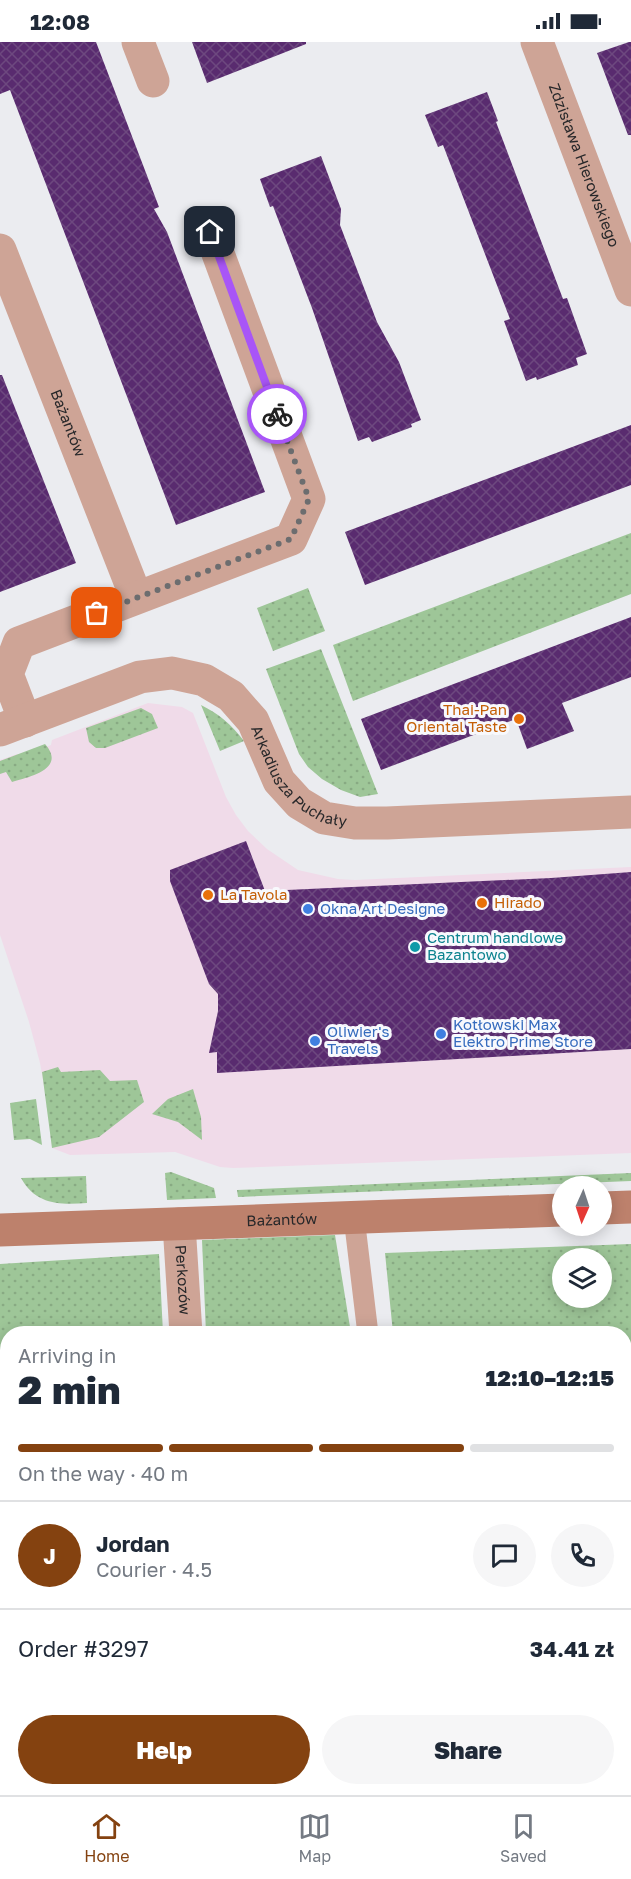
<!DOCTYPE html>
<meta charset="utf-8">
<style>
body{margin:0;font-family:"Golos Text",sans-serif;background:#f6f6f7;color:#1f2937;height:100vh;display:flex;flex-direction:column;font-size:22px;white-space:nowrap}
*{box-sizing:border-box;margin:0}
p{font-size:20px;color:#747a83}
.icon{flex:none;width:33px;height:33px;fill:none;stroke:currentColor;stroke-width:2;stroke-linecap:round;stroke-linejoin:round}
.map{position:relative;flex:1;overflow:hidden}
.side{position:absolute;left:0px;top:1284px;width:632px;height:470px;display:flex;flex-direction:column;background:#fff;border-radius:24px 24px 0 0;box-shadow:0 3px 15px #0003}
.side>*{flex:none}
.needle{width:39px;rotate:183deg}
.fabs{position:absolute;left:552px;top:1134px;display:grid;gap:12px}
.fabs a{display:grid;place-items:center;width:60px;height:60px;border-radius:50%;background:#fff;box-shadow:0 3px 15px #0003;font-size:30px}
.pin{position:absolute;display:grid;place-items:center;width:51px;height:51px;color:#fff;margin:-26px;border-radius:12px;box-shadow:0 3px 9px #0006}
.courier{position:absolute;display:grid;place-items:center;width:60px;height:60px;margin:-30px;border:4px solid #a855f7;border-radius:50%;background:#fff;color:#222;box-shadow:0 2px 8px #0007}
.overview em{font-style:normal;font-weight:800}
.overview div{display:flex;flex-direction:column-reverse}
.overview{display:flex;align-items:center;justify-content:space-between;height:102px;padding:0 18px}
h1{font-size:39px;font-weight:800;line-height:45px}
.bar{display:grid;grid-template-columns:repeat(4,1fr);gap:9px 6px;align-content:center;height:72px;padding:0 18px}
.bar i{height:8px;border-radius:4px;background:#e0e1e3}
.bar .active{background:#844210}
.bar p{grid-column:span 4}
.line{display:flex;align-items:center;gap:15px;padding:0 18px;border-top:2px solid #e0e1e3}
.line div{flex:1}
.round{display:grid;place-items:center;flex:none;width:63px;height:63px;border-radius:32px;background:#f6f6f7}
.cta{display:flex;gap:12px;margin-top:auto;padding:12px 18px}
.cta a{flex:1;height:69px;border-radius:36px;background:#844210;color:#fff;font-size:24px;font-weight:800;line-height:69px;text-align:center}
.cta a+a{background:#f6f6f7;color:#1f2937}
.status{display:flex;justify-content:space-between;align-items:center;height:42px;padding:0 30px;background:#fff;direction:ltr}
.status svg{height:16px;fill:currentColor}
.tabs{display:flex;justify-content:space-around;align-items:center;height:84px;border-top:2px solid #e0e1e3;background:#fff;font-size:16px;color:#747a83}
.tabs a{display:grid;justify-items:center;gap:3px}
.tabs .active{color:#844210}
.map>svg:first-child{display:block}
</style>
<div class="status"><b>12:08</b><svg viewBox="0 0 49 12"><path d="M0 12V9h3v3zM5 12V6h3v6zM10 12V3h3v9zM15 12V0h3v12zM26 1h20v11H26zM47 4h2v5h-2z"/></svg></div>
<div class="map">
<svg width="631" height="1753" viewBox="0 0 631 1753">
<defs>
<pattern id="grass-dots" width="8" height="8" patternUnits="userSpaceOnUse" patternTransform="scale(1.5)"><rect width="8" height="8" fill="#9ec698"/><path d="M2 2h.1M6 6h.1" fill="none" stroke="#88aa83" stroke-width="1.8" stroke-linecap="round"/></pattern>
<pattern id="building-cross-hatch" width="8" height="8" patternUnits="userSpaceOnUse" patternTransform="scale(1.5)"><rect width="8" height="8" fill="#592b6f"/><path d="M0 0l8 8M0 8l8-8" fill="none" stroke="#6d487f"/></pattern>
</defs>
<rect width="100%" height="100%" fill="#ebecf0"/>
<path fill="#f0dbe9" d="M 148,661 L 182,665 L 193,671 L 226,755 L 236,773 L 248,789 L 267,807 L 298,828 L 338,837 L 355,838 L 631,825 L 631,1111 L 233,1126 L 220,1125 L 175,1110 L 70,1113 L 52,1106 L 47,1060 L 40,1021 L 29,980 L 0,893 L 0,718 L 17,712 L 21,714 L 46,705 L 51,703 L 52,698 Z"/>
<path fill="url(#grass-dots)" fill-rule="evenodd" d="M 631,491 L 631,552 L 353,659 L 333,603 Z
M 308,546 L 325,589 L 273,609 L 257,566 Z
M 321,607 L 378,752 L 360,755 L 341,748 L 322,737 L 308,725 L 299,712 L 266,627 Z
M 201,663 C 219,672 231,682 244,699 L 220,709 Z
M 141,666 L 152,672 L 158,686 L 105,706 L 96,706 L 89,700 L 86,686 Z
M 45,702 C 67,727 29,735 12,740 L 6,730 L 0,732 L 0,719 Z
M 58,1025 L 61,1030 L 100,1028 L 110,1039 L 137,1038 L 144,1060 L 99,1095 L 52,1106 L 42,1030 Z
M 193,1047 L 201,1075 L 202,1098 L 178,1080 L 152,1072 L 168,1057 Z
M 36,1057 L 42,1103 L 30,1097 L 14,1098 L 10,1061 Z
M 171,1130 L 214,1146 L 216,1156 L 167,1158 L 165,1131 Z
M 631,1131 L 631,1139 L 238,1155 L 237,1148 Z
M 86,1134 L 87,1161 C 60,1163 36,1163 21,1136 Z
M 335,1193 L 351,1291 L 206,1291 L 202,1198 Z
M 631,1202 L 631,1753 L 442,1753 L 441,1746 L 624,1746 L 624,1292 L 393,1291 L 385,1211 ZM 562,1216 L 602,1216 L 602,1256 L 562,1256 Z
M 159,1212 L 163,1291 L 8,1292 L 8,1746 L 188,1746 L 189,1753 L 0,1753 L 0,1222 Z
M 236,1746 L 410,1746 L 411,1753 L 237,1753 Z"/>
<path fill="url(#building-cross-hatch)" d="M 0,0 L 96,0 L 159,165 L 154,167 L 167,190 L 265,450 L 176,483 L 10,48 L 0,52 Z
M 192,0 L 306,0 L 306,2 L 207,41 Z
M 629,0 L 631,0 L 631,93 L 628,93 L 597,11 Z
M 487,50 L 498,79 L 496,80 L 563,257 L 567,256 L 587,312 L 576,316 L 578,323 L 537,338 L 536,335 L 526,339 L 504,279 L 510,277 L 443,103 L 438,105 L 425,73 Z
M 321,114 L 341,167 L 340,183 L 377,280 L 399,320 L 421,378 L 411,382 L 412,385 L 372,400 L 369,395 L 358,399 L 312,266 L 273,164 L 270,165 L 260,137 Z
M 0,333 L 2,333 L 76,521 L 0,550 Z
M 631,383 L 631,443 L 365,543 L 345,490 Z
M 631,575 L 631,635 L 562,661 L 574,689 L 527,707 L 516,677 L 381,728 L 361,677 Z
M 246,799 L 265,849 L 551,836 L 631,830 L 631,1007 L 217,1031 L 217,1010 L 209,1011 L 218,969 L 218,952 L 209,942 L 170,839 L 170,828 Z"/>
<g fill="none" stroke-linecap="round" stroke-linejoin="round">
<path stroke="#cea496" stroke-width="21" d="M 354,1175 L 368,1292
M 426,1746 L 427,1753"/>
<g stroke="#cea496" stroke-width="33">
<path d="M 138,0 L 153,39"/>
<path id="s1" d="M 537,0 L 631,248"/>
<path id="s2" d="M 0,208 L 136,555"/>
<path d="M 25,679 L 7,632 L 19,601 L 291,497 L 309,457 L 210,190"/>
<path id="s3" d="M 0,688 L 140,635 L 172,631 L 204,638 L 231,654 L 253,679 L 279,739 L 299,761 L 324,776 L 355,781 L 387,781 L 631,770"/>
<path id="s4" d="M 179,1182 L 186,1292"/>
<path d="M 215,1746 L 216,1753"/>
</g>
<g stroke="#bd816c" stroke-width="33">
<path d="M 602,1166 L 631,1165"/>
<path id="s5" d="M 0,1188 L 562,1168"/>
</g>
</g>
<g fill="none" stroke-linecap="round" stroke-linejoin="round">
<path stroke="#6c6d6f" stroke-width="6" stroke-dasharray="0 10.8" d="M 97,571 L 291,497 L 309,457 L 277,372"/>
<path stroke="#a855f7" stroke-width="8" d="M 210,190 L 277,372"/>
</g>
<g fill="#e8710a" stroke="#f8f9fd" stroke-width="2">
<circle cx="519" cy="677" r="6"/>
<circle cx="208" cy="853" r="6"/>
<circle cx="482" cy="861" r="6"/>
</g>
<g fill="#3f7fe0" stroke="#f8f9fd" stroke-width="2">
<circle cx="308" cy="867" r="6"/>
<circle cx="441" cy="992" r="6"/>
<circle cx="315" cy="999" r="6"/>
</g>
<circle fill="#0f9aa8" stroke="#f8f9fd" stroke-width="2" cx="415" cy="905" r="6"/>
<g text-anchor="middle" stroke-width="6" stroke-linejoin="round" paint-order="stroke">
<g font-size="15" fill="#28282a" stroke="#f8f9fd">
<text dy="5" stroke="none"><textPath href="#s1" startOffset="132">Zdzisława Hierowskiego</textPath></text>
<text dy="5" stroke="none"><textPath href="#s2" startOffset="186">Bażantów</textPath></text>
<text dy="5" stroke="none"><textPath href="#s3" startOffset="356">Arkadiusza Puchały</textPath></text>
<text dy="5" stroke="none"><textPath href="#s5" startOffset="282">Bażantów</textPath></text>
<text dy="5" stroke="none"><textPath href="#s4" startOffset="56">Perkozów</textPath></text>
</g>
<g font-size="15" fill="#c56008" stroke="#f8f9fd" text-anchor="start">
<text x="507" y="673" text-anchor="end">Thai-Pan<tspan x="507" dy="17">Oriental Taste</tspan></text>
<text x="220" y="858">La Tavola</text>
<text x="494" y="866">Hirado</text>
</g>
<g font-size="15" fill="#366cbe" stroke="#f8f9fd" text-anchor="start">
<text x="320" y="872">Okna Art Designe</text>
<text x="453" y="988">Kotłowski Max<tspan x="453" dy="17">Elektro Prime Store</tspan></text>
<text x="327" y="995">Oliwier's<tspan x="327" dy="17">Travels</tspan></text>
</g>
<g font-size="15" fill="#0d838f" stroke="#f8f9fd" text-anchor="start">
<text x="427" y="901">Centrum handlowe<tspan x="427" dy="17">Bazantowo</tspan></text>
</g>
</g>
</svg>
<div class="fabs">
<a><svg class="needle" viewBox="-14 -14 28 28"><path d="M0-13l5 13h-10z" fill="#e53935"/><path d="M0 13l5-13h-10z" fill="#747a83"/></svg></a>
<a><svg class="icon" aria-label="layers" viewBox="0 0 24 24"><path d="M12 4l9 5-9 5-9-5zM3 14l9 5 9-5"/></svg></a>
</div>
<div class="pin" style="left:97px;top:571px;background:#ea580c"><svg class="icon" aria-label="bag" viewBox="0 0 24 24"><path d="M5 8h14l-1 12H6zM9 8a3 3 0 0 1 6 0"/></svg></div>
<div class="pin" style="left:210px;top:190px;background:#1f2937"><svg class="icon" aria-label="home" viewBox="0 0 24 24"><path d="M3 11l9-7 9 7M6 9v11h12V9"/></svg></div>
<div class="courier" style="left:277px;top:372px"><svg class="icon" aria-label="bike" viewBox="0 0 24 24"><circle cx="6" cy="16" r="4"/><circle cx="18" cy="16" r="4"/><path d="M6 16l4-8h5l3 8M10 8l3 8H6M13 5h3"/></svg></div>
<section class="side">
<div class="overview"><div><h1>2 min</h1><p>Arriving in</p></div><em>12:10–12:15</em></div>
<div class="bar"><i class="active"></i><i class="active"></i><i class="active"></i><i></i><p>On the way · 40 m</p></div>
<div class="line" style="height:108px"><b class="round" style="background:#844210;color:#fff">J</b><div><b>Jordan</b><p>Courier · 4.5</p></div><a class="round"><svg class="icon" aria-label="chat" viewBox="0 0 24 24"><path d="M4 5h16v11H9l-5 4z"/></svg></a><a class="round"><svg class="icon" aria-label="phone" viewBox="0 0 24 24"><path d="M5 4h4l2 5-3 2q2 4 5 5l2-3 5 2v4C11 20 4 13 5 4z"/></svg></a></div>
<div class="line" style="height:78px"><div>Order #3297</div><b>34.41 zł</b></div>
<div class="cta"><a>Help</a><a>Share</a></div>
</section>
</div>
<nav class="tabs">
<a class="active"><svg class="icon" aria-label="home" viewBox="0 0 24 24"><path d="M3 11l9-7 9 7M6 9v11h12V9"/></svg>Home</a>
<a><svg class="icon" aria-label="map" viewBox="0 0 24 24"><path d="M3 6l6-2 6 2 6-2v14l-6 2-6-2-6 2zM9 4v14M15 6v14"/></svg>Map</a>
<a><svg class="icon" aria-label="saved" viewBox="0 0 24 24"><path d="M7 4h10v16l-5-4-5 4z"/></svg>Saved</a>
</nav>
